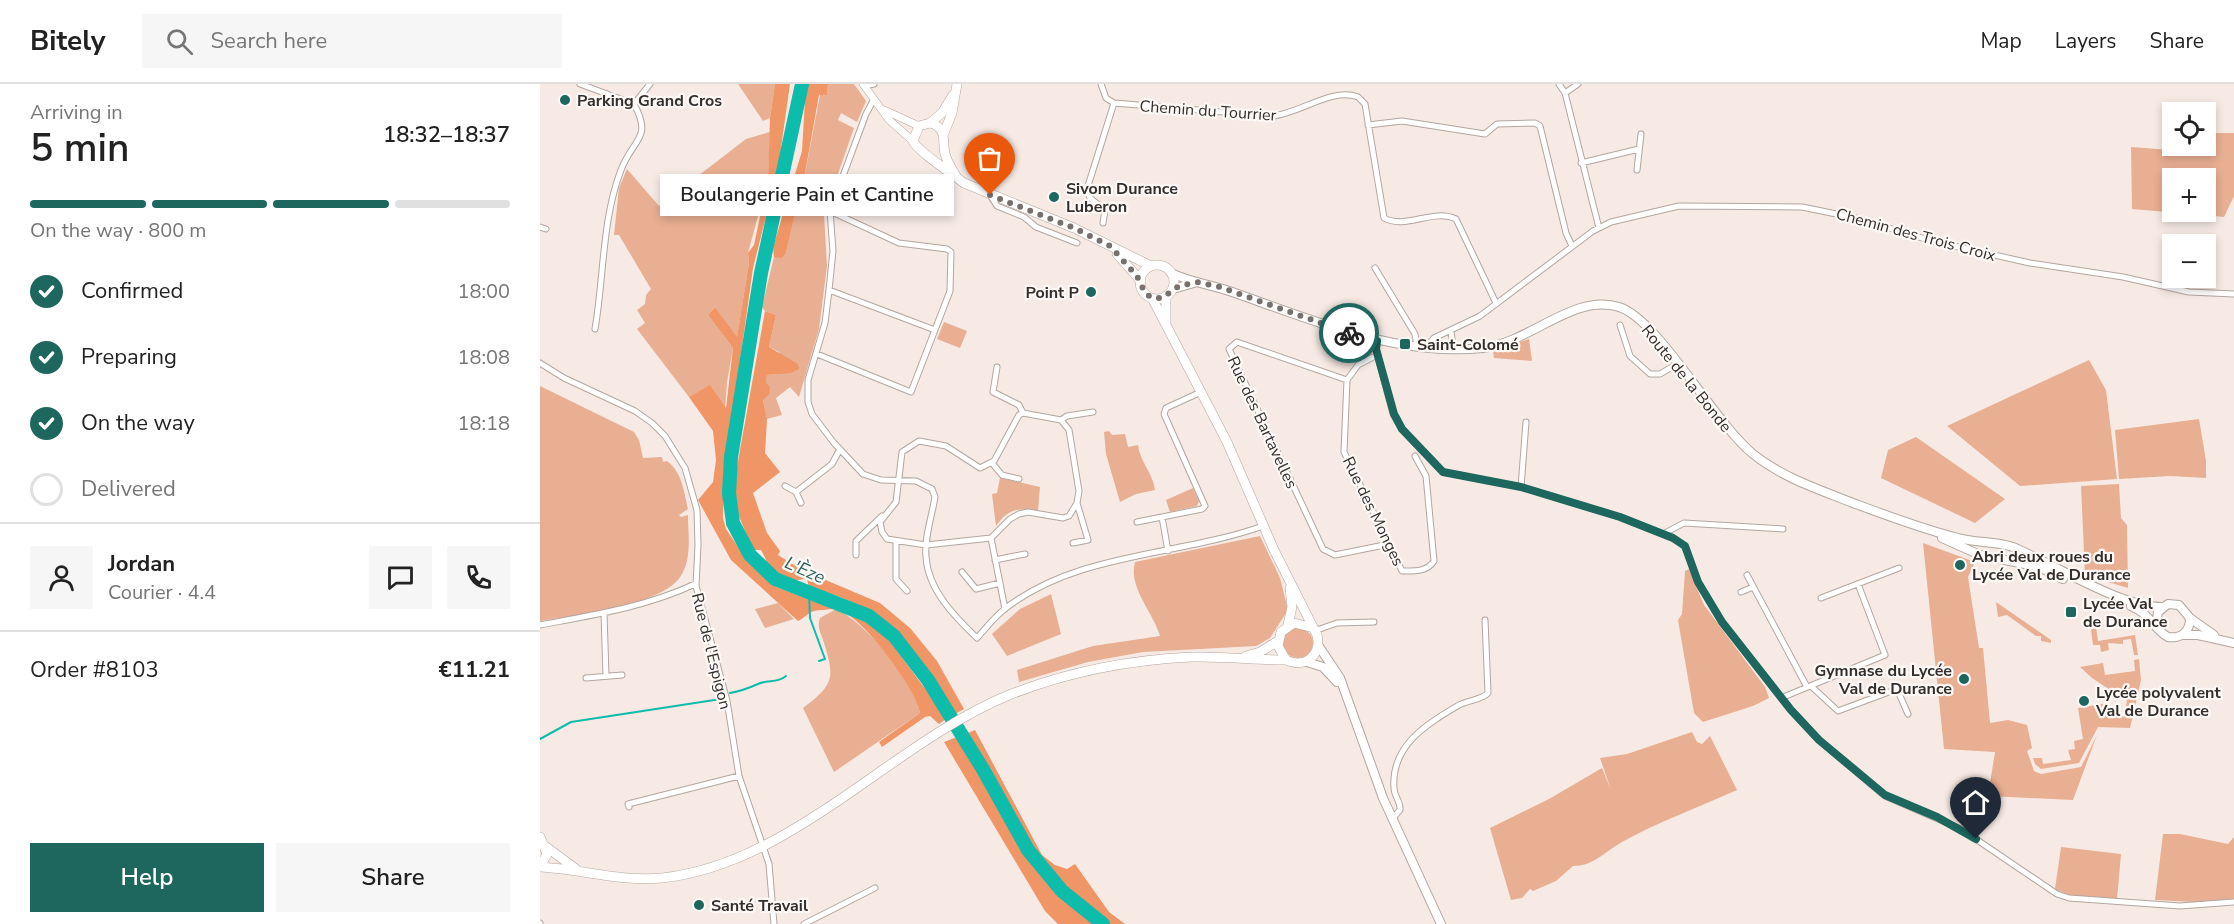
<!DOCTYPE html>
<meta charset="utf-8">
<style>
body{margin:0;font-family:"Nunito Sans",sans-serif;background:#f6f6f6;color:#222;height:100vh;display:flex;flex-direction:column;font-size:22px;white-space:nowrap}
*{box-sizing:border-box;margin:0}
p{font-size:20px;color:#767676}
.icon{flex:none;width:33px;height:33px;fill:none;stroke:currentColor;stroke-width:2;stroke-linecap:round;stroke-linejoin:round}
.map{position:relative;flex:1;overflow:hidden}
.drawer{display:flex;flex-direction:column;background:#fff;width:540px}
.drawer>*{flex:none}
.tools{position:absolute;left:1622px;top:18px;display:grid;gap:12px}
.tools a{display:grid;place-items:center;width:54px;height:54px;border-radius:0px;background:#fff;box-shadow:0 3px 9px #0003;font-size:30px}
.pin{position:absolute;display:grid;place-items:center;width:51px;height:51px;color:#fff;margin:-62px -26px;border-radius:50% 50% 50% 0;rotate:-45deg;box-shadow:0 0 6px #0007}
.pin .icon{rotate:45deg}
.courier{position:absolute;display:grid;place-items:center;width:60px;height:60px;margin:-30px;border:4px solid #1d675e;border-radius:50%;background:#fff;color:#222;box-shadow:0 2px 8px #0007}
.bubble{position:absolute;height:42px;border-radius:0px;background:#fff;box-shadow:0 3px 9px #0003;font-size:20px;font-weight:600;line-height:42px;text-align:center}
.headline em{font-style:normal;font-weight:600}
.headline div{display:flex;flex-direction:column-reverse}
.headline{display:flex;align-items:center;justify-content:space-between;height:102px;padding:0 30px}
h1{font-size:39px;font-weight:600;line-height:45px}
.bar{display:grid;grid-template-columns:repeat(4,1fr);gap:9px 6px;align-content:center;height:72px;padding:0 30px}
.bar i{height:8px;border-radius:4px;background:#e0e0e0}
.bar .current{background:#1d675e}
.bar p{grid-column:span 4}
.line{display:flex;align-items:center;gap:15px;padding:0 30px;border-top:2px solid #e0e0e0}
.line div{flex:1}
.round{display:grid;place-items:center;flex:none;width:63px;height:63px;border-radius:0px;background:#f6f6f6}
ol{padding:0 30px;list-style:none}
li{display:flex;align-items:center;gap:18px;height:66px}
li p{margin-inline-start:auto}
li .icon{padding:6px;border-radius:50%;background:#1d675e;color:#fff;stroke-width:4}
li:last-child{color:#767676}
li i{width:33px;height:33px;border:3px solid #e0e0e0;border-radius:50%}
.cta{display:flex;gap:12px;margin-top:auto;padding:12px 30px}
.cta a{flex:1;height:69px;border-radius:0px;background:#1d675e;color:#fff;font-size:24px;font-weight:600;line-height:69px;text-align:center}
.cta a+a{background:#f6f6f6;color:#222}
header{display:flex;align-items:center;gap:36px;box-sizing:border-box;height:84px;padding:0 30px;background:#fff;border-bottom:2px solid #e0e0e0}
header strong{font-size:28px}
nav{display:flex;gap:33px;margin-inline-start:auto;font-size:21px}
.search{width:420px;height:54px;background:#f6f6f6;display:flex;align-items:center;gap:15px;box-sizing:border-box;padding:0 21px;border-radius:0px;color:#767676;font-size:22px}
main{display:flex;flex:1;min-height:0}
.map>svg:first-child{display:block}
</style>
<header>
<strong>Bitely</strong>
<div class="search"><svg class="icon" aria-label="search" viewBox="0 0 24 24"><circle cx="10" cy="10" r="6"/><path d="M15 15l6 6"/></svg>Search here</div>
<nav><a>Map</a><a>Layers</a><a>Share</a></nav>
</header>
<main>
<section class="drawer">
<div class="headline"><div><h1>5 min</h1><p>Arriving in</p></div><em>18:32–18:37</em></div>
<div class="bar"><i class="current"></i><i class="current"></i><i class="current"></i><i></i><p>On the way · 800 m</p></div>
<ol>
<li><svg class="icon" aria-label="check" viewBox="0 0 24 24"><path d="M5 12l5 5 9-10"/></svg>Confirmed<p>18:00</p></li>
<li><svg class="icon" aria-label="check" viewBox="0 0 24 24"><path d="M5 12l5 5 9-10"/></svg>Preparing<p>18:08</p></li>
<li><svg class="icon" aria-label="check" viewBox="0 0 24 24"><path d="M5 12l5 5 9-10"/></svg>On the way<p>18:18</p></li>
<li><i></i>Delivered</li>
</ol>
<div class="line" style="height:108px"><a class="round"><svg class="icon" aria-label="person" viewBox="0 0 24 24"><circle cx="12" cy="8" r="4"/><path d="M4 21q1-7 8-7t8 7"/></svg></a><div><b>Jordan</b><p>Courier · 4.4</p></div><a class="round"><svg class="icon" aria-label="chat" viewBox="0 0 24 24"><path d="M4 5h16v11H9l-5 4z"/></svg></a><a class="round"><svg class="icon" aria-label="phone" viewBox="0 0 24 24"><path d="M5 4h4l2 5-3 2q2 4 5 5l2-3 5 2v4C11 20 4 13 5 4z"/></svg></a></div>
<div class="line" style="height:78px"><div>Order #8103</div><b>€11.21</b></div>
<div class="cta"><a>Help</a><a>Share</a></div>
</section>
<div class="map">
<svg width="1694" height="840" viewBox="0 0 1694 840">
<rect width="100%" height="100%" fill="#f7eae4"/>
<path fill="#e8af92" fill-rule="evenodd" d="M 198,0 L 235,0 L 230,34 L 223,37 Z
M 288,0 L 314,0 L 326,17 L 317,38 L 301,29 L 298,36 L 314,44 L 284,130 L 287,182 L 279,245 L 259,313 L 250,303 L 236,314 L 242,331 L 227,335 L 223,316 L 227,291 L 238,290 L 239,268 L 229,263 L 236,231 L 225,227 L 222,223 L 234,173 L 242,173 L 246,169 L 258,115 L 265,111 L 263,100 L 280,11 L 287,10 Z
M 230,48 L 228,95 L 208,169 L 209,179 L 197,254 L 175,223 L 168,231 L 193,264 L 187,298 L 185,325 L 170,302 L 149,313 L 97,245 L 105,239 L 97,226 L 105,220 L 106,211 L 111,205 L 79,151 L 74,151 L 79,104 L 87,85 L 119,122 L 206,55 Z
M 1632,49 L 1632,62 L 1665,62 L 1665,49 L 1694,49 L 1694,112 L 1684,133 L 1592,125 L 1591,63 L 1631,66 ZM 1632,94 L 1665,94 L 1665,128 L 1632,128 Z
M 404,238 L 427,247 L 420,264 L 397,255 Z
M 989,255 L 992,277 L 954,274 L 953,266 L 959,267 L 978,262 L 980,258 Z
M 1549,276 L 1566,306 L 1577,395 L 1480,402 L 1407,342 Z
M 0,302 L 94,348 L 99,356 L 103,374 L 122,373 L 123,378 L 127,377 C 142,388 144,408 148,425 L 139,431 L 141,433 L 148,431 C 148,450 152,472 142,490 C 125,522 34,531 0,537 Z
M 1659,335 L 1666,377 L 1666,394 L 1630,392 L 1579,395 L 1575,346 Z
M 569,347 L 572,351 L 585,350 L 588,363 L 598,361 C 600,378 613,389 615,406 L 596,410 L 580,418 L 566,370 L 564,348 Z
M 1376,353 L 1465,415 L 1435,439 L 1341,394 L 1348,366 Z
M 460,394 L 500,403 L 498,427 C 477,424 469,424 456,442 L 452,410 L 457,409 Z
M 1579,400 L 1581,434 L 1587,441 L 1588,504 L 1545,491 L 1541,402 Z
M 653,404 L 659,417 L 657,422 L 630,428 L 626,416 Z
M 720,452 L 740,494 L 748,526 L 730,554 L 716,562 L 603,568 L 548,578 L 479,598 L 477,586 L 553,562 L 620,552 C 613,528 588,504 595,478 Z
M 1383,459 L 1435,478 L 1428,493 L 1439,564 L 1443,564 L 1450,639 L 1468,636 L 1487,641 L 1492,664 L 1487,667 L 1494,687 L 1501,690 L 1541,683 L 1557,651 L 1533,716 L 1448,712 L 1455,668 L 1404,665 Z
M 1149,485 L 1164,521 L 1225,603 L 1229,614 L 1213,622 L 1163,638 L 1154,629 L 1138,536 L 1142,530 L 1145,487 Z
M 511,510 L 521,550 L 467,572 L 452,550 L 480,525 Z
M 1456,518 L 1511,556 L 1511,559 L 1501,557 L 1501,552 L 1496,552 L 1467,531 L 1458,533 Z
M 238,519 L 254,535 L 225,544 L 215,525 Z
M 296,525 C 323,536 378,600 380,629 L 294,688 L 263,624 C 295,600 295,593 283,556 C 280,548 277,542 280,534 Z
M 1555,536 L 1558,557 L 1595,551 L 1598,571 L 1594,571 L 1591,555 L 1583,556 L 1583,560 L 1568,559 L 1569,566 L 1561,568 L 1560,561 L 1553,561 L 1550,538 Z
M743 559a15 15 0 1 1 30 0a15 15 0 1 1-30 0Z
M 1599,575 L 1601,596 L 1590,644 L 1558,643 L 1539,679 L 1501,685 L 1495,680 L 1493,674 L 1502,674 L 1503,680 L 1531,676 L 1528,666 L 1535,665 L 1534,657 L 1543,655 L 1538,624 L 1562,620 L 1584,633 L 1587,617 L 1552,594 L 1540,583 L 1563,579 L 1565,591 L 1595,587 L 1594,576 Z
M 1152,648 L 1157,658 L 1162,660 L 1170,652 L 1197,706 C 1159,723 1118,738 1082,758 C 1064,768 1054,782 1033,782 L 1016,797 L 993,807 L 990,805 L 982,814 L 971,816 L 950,744 L 1009,715 L 1062,684 L 1071,706 L 1060,674 L 1087,670 Z
M 1623,750 L 1640,750 L 1688,760 L 1694,753 L 1694,815 L 1654,818 L 1615,816 Z
M 1521,763 L 1581,770 L 1577,815 L 1529,811 L 1515,805 Z"/>
<path fill="#ef9566" d="M 235,0 L 250,0 L 238,85 L 213,184 L 184,391 L 183,434 L 186,445 L 205,473 L 236,503 L 273,517 L 297,520 L 314,527 L 348,555 L 407,634 L 399,640 L 390,632 L 385,633 L 342,663 L 339,658 L 380,629 C 378,607 320,529 297,525 C 293,525 278,526 274,527 C 269,528 263,535 258,537 L 191,476 L 158,416 L 173,398 L 176,376 L 173,347 L 149,313 L 170,301 L 186,324 L 193,264 L 168,231 L 175,223 L 197,253 L 209,179 L 208,169 L 214,161 L 228,95 L 230,34 Z
M 266,0 L 288,0 L 287,11 L 279,11 L 263,100 L 268,106 L 258,116 L 246,169 L 242,174 L 234,173 L 233,163 L 262,67 Z
M 225,227 L 236,231 L 229,263 L 258,280 L 259,285 L 251,289 L 227,291 L 226,299 L 230,303 L 229,310 L 223,316 L 227,335 L 225,369 L 240,388 L 213,409 L 227,449 L 240,467 L 238,471 L 262,486 L 340,519 L 370,544 L 397,577 L 424,625 L 413,631 C 373,570 348,520 269,504 L 267,495 C 261,495 257,496 251,497 C 233,499 228,478 221,466 L 213,466 L 196,425 L 193,405 Z
M 435,646 L 502,771 L 515,781 L 527,785 L 535,780 L 569,828 L 585,840 L 518,840 L 505,827 L 404,658 Z"/>
<g fill="none" stroke-linecap="round" stroke-linejoin="round">
<path stroke="#0ebcac" stroke-width="2" d="M 269,509 L 270,534 L 285,575 L 279,577
M 190,609 C 201,607 209,604 218,600 C 229,595 236,600 246,592
M 0,655 L 31,638 L 181,615"/>
<path stroke="#0ebcac" stroke-width="14" d="M 262,0 L 221,189 L 191,373 L 189,409 L 193,439 L 210,471 L 235,495 L 329,532 L 354,552 L 388,596 L 444,687 L 488,766 L 522,807 L 563,840"/>
<defs>
<path id="minor" d="M 40,0 L 94,20
M 561,0 L 566,14 L 574,19 L 732,32 C 759,30 792,3 818,13 L 825,20 L 844,134 C 866,146 893,124 916,135 L 956,219
M 1019,0 L 1025,9 L 1059,144
M 324,2 L 334,0
M 1025,9 L 1038,0
M 333,17 L 326,30 L 290,127 L 293,167 L 289,206 L 285,239 L 268,296 L 268,318 L 272,330 L 294,359 L 323,390 L 341,396 L 376,397 L 392,405 L 395,413 C 392,432 384,454 386,473 C 388,506 415,533 437,554 C 446,544 455,532 466,524 C 539,468 639,472 723,442
M 828,41 L 862,37 L 945,50 L 957,40 L 995,39 L 1000,42 L 1026,149 L 1032,162
M 1041,79 L 1099,65
M 1097,86 L 1101,50
M 450,111 L 457,122 L 484,133 L 496,143 L 537,159
M 563,139 L 565,126 L 550,114 L 547,105 L 574,19
M 0,143 L 6,145
M 835,184 L 875,250 L 877,262
M 289,206 L 395,246
M 1080,241 L 1090,272 L 1110,290 L 1120,290 L 1137,280
M 55,245 C 64,193 62,135 81,86 C 93,54 113,55 94,20 L 110,0
M 911,246 L 913,264
M 837,257 L 836,265 L 853,330 L 862,345 L 903,388 L 981,403 L 1080,433 L 1133,454 L 1145,462 L 1158,498 L 1182,538 L 1251,626 L 1279,656 L 1345,712 L 1421,745 L 1517,810 L 1529,814 L 1640,822 L 1694,818
M 887,262 L 894,254 L 940,232 L 1053,147 L 1071,138 L 1139,122 L 1262,123 L 1316,134 L 1392,157 L 1490,179 L 1583,193 L 1649,208 L 1694,210
M 277,270 L 371,308 L 410,207 L 411,168 L 407,165 L 359,159 L 290,127
M 837,271 L 818,281 L 807,296 L 804,368 L 862,487 C 874,487 887,488 894,477 L 886,392 L 875,372
M 0,279 L 24,294 L 95,327 L 112,339 L 125,352 L 145,384 L 157,426 L 158,461 L 156,502 L 187,617 L 199,692 L 229,780 L 234,840
M 457,283 L 453,308 L 479,321 L 483,329
M 807,296 L 697,258 L 689,265 L 783,465 L 795,471 L 849,460
M 521,336 L 527,332 L 553,328
M 452,379 L 462,391 L 479,395
M 245,402 L 256,408 L 261,419
M 981,403 L 986,338
M 256,408 L 292,380 L 300,365
M 622,433 L 628,467
M 597,438 L 662,425 L 665,422 L 624,330 L 626,324 L 661,308
M 1123,450 L 1144,439 L 1243,445
M 451,454 L 386,461 L 347,455 L 342,448 L 340,438 L 356,418 L 362,368 L 379,357 L 406,362 L 440,384 L 454,377 L 479,331 L 483,329 L 521,336 L 529,346 L 539,407 L 537,419 L 529,432 L 523,434 L 488,428 L 479,430 L 470,435 L 451,454 L 465,525
M 356,458 L 356,495 L 367,507
M 533,459 L 548,456 L 537,419
M 316,471 L 316,457 L 342,432
M 455,476 L 485,470
M 422,488 L 436,505 L 460,499
M 1207,491 L 1267,603
M 1201,508 L 1213,503
M 1281,514 L 1359,484
M 64,529 L 66,592
M 0,541 C 53,531 106,523 155,500
M 774,547 L 797,539 L 834,538
M 46,594 L 82,591
M 1271,602 L 1298,627 L 1357,605 L 1368,630
M 1241,614 L 1345,571 L 1318,500
M 89,723 L 88,720 L 199,692
M 852,735 L 860,726 C 861,718 854,712 854,704 C 851,661 887,640 919,621 C 928,616 942,616 948,609 L 945,536
M 0,839 L 0,840
M 264,840 L 335,804"/>
<path id="tertiary" d="M 323,0 L 349,36 L 373,57
M 344,26 L 379,42"/>
<path id="secondary" d="M 631,189 C 652,199 674,201 695,209 C 775,237 857,273 943,264 C 992,258 1033,209 1079,223 C 1118,235 1173,337 1213,370 C 1243,394 1278,405 1313,419 C 1348,432 1382,445 1418,454 C 1436,459 1456,457 1473,463 C 1514,480 1579,523 1623,523
M 633,205 L 657,198
M 1402,454 L 1440,471 L 1499,483 L 1523,495
M 1591,522 C 1611,530 1614,546 1628,553 C 1642,555 1650,547 1650,534 L 1639,521 L 1628,520 L 1618,528 L 1616,541
M 1650,534 L 1674,551
M 1643,551 L 1658,551 L 1694,559
M 778,561 L 800,594 L 843,714 L 901,840
M 767,578 L 783,583 L 797,598"/>
<path id="primary" d="M 390,39 L 402,29 L 413,11
M 404,49 L 412,29 L 417,0
M 416,92 C 412,85 407,78 405,70 C 402,57 408,44 390,39 L 379,42 L 373,57 C 376,66 414,91 424,99 L 534,144 L 611,182
M 577,170 L 601,197
M600 198a17 17 0 1 1 34 0a17 17 0 1 1-34 0Z
M 626,212 L 626,239
M 612,214 L 687,358 L 734,466 L 777,551 C 782,571 765,585 746,576 L 738,562 L 741,548 L 754,539 L 770,543
M 748,541 L 752,523 L 750,504
M 706,572 L 720,568 L 738,557
M 0,753 L 7,770 L 0,783
M 5,762 L 36,785
M 0,783 C 41,785 80,798 122,794 C 252,780 352,659 469,611 C 527,588 589,576 651,573 C 683,572 715,576 746,576"/>
</defs>
<use href="#minor" stroke="#b2a6a0" stroke-width="7"/>
<use href="#tertiary" stroke="#b2a6a0" stroke-width="8"/>
<use href="#secondary" stroke="#b2a6a0" stroke-width="10"/>
<use href="#primary" stroke="#b2a6a0" stroke-width="10"/>
<use href="#minor" stroke="#fff" stroke-width="5"/>
<use href="#tertiary" stroke="#fff" stroke-width="7"/>
<use href="#secondary" stroke="#fff" stroke-width="8"/>
<use href="#primary" stroke="#fff" stroke-width="9"/>
</g>
<g fill="none" stroke-linecap="round" stroke-linejoin="round">
<path stroke="#78706d" stroke-width="6" stroke-dasharray="0 10.8" d="M 450,111 L 534,144 L 570,162 L 597,192 L 605,209 L 612,214 L 622,214 L 639,202 L 657,198 L 680,203 L 809,249"/>
<path stroke="#1d675e" stroke-width="8" d="M 809,249 L 837,257 L 836,265 L 854,330 L 862,345 L 903,388 L 981,403 L 1080,433 L 1133,454 L 1145,462 L 1158,498 L 1182,538 L 1251,626 L 1279,656 L 1345,711 L 1397,733 L 1436,755"/>
</g>
<g fill="#1d675e" stroke="#fef9f7" stroke-width="2">
<circle cx="25" cy="16" r="6"/>
<circle cx="514" cy="113" r="6"/>
<circle cx="551" cy="208" r="6"/>
<rect x="859" y="254" width="12" height="12" rx="3"/>
<circle cx="1420" cy="481" r="6"/>
<rect x="1525" y="522" width="12" height="12" rx="3"/>
<circle cx="1424" cy="595" r="6"/>
<circle cx="1544" cy="617" r="6"/>
<circle cx="159" cy="821" r="6"/>
</g>
<g text-anchor="middle" stroke-width="4.5" stroke-linejoin="round" paint-order="stroke">
<g font-size="16" font-weight="bold" fill="#342f2d" stroke="#fef9f7" text-anchor="start">
<text x="37" y="22">Parking Grand Cros</text>
<text x="526" y="110">Sivom Durance<tspan x="526" dy="18">Luberon</tspan></text>
<text x="539" y="214" text-anchor="end">Point P</text>
<text x="877" y="266">Saint-Colomé</text>
<text x="1432" y="478">Abri deux roues du<tspan x="1432" dy="18">Lycée Val de Durance</tspan></text>
<text x="1543" y="525">Lycée Val<tspan x="1543" dy="18">de Durance</tspan></text>
<text x="1412" y="592" text-anchor="end">Gymnase du Lycée<tspan x="1412" dy="18">Val de Durance</tspan></text>
<text x="1556" y="614">Lycée polyvalent<tspan x="1556" dy="18">Val de Durance</tspan></text>
<text x="171" y="827">Santé Travail</text>
</g>
<g font-size="16" fill="#342f2d" stroke="#fef9f7">
<text transform="translate(668 26) rotate(4)" y="6">Chemin du Tourrier</text>
<text transform="translate(1376 150) rotate(15)" y="6">Chemin des Trois Croix</text>
<text transform="translate(1147 294) rotate(51)" y="6">Route de la Bonde</text>
<text transform="translate(723 338) rotate(65)" y="6">Rue des Bartavelles</text>
<text transform="translate(834 427) rotate(64)" y="6">Rue des Monges</text>
<text transform="translate(172 567) rotate(76)" y="6">Rue de l'Espigon</text>
</g>
<g font-size="18" font-style="italic" fill="#27625a" stroke="#fef9f7">
<text transform="translate(265 486) rotate(24)" y="6">L'Èze</text>
</g>
</g>
</svg>
<div class="tools">
<a><svg class="icon" aria-label="locate" viewBox="0 0 24 24"><circle cx="12" cy="12" r="6"/><path d="M12 2v4M12 18v4M2 12h4M18 12h4"/></svg></a>
<a>+</a>
<a>−</a>
</div>
<div class="pin" style="left:450px;top:111px;background:#ea580c"><svg class="icon" aria-label="bag" viewBox="0 0 24 24"><path d="M5 8h14l-1 12H6zM9 8a3 3 0 0 1 6 0"/></svg></div>
<div class="pin" style="left:1436px;top:755px;background:#1f2937"><svg class="icon" aria-label="home" viewBox="0 0 24 24"><path d="M3 11l9-7 9 7M6 9v11h12V9"/></svg></div>
<div class="courier" style="left:809px;top:249px"><svg class="icon" aria-label="bike" viewBox="0 0 24 24"><circle cx="6" cy="16" r="4"/><circle cx="18" cy="16" r="4"/><path d="M6 16l4-8h5l3 8M10 8l3 8H6M13 5h3"/></svg></div>
<div class="bubble" style="left:120px;top:90px;width:294px">Boulangerie Pain et Cantine</div>
</div>
</main>
